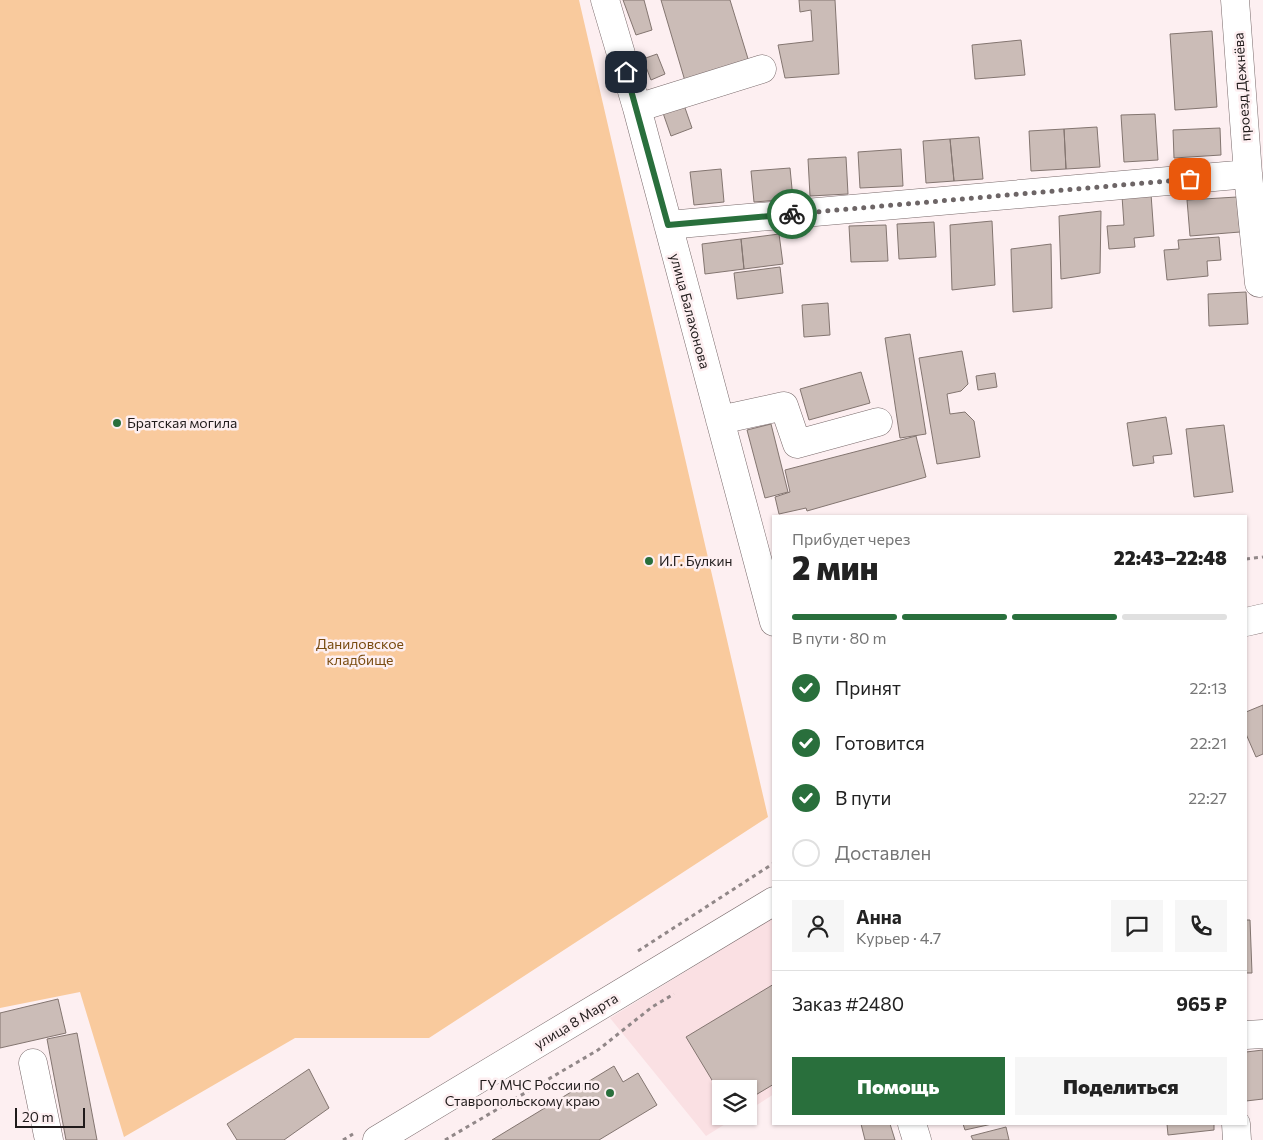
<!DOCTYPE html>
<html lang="ru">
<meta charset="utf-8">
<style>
body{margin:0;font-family:Commissioner,sans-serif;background:#f6f6f6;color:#222;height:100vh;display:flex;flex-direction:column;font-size:19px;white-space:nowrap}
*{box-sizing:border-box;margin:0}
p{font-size:16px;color:#767676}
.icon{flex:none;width:28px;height:28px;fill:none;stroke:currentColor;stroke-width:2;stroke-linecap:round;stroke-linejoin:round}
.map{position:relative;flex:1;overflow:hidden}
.drawer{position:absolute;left:772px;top:515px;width:475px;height:610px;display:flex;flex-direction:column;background:#fff;border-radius:0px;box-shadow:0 1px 4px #0004}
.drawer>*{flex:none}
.controls{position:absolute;left:712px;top:1080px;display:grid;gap:10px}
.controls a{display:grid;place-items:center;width:45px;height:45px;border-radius:0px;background:#fff;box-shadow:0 1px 4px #0004;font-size:25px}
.scale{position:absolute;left:15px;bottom:12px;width:70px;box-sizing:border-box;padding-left:5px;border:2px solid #201b1b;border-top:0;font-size:14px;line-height:18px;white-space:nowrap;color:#201b1b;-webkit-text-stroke:4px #fdeff1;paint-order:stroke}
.pin{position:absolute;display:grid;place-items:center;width:42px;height:42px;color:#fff;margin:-21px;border-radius:10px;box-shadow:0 2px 8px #0006}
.courier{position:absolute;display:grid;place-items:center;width:50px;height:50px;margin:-25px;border:4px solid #296f3c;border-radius:50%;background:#fff;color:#222;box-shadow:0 1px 6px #0007}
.overview em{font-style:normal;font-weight:800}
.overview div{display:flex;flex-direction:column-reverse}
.overview{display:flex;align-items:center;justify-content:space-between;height:85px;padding:0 20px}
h1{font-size:32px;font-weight:800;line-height:38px}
.bar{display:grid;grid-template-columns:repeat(4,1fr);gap:8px 5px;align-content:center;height:60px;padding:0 20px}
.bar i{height:6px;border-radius:4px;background:#e0e0e0}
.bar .on{background:#296f3c}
.bar p{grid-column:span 4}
.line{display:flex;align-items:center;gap:12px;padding:0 20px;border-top:1px solid #e0e0e0}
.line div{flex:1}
.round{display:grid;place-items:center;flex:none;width:52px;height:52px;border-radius:0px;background:#f6f6f6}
ol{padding:0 20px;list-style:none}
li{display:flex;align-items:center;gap:15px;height:55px}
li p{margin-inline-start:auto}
li .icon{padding:5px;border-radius:50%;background:#296f3c;color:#fff;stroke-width:4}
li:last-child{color:#767676}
li i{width:28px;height:28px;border:2px solid #e0e0e0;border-radius:50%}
.action{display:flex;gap:10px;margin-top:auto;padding:10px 20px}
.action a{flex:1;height:58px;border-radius:0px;background:#296f3c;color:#fff;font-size:20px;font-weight:800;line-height:58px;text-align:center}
.action a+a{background:#f6f6f6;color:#222}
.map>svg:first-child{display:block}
</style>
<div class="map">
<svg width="1263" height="1140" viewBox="0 0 1263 1140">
<rect width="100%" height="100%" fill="#fdeff1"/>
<path fill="#fae0e3" d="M 774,917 L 774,1094 L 749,1110 L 749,1089 L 721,1089 L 721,1116 L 738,1116 L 706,1136 L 610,1018 Z"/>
<path fill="#f9ca9d" d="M 0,0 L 579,0 L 768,817 L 429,1038 L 295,1038 L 124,1137 L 80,992 L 0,1008 Z"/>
<path fill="#cbbcb7" stroke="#837570" d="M 623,0 L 644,0 L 652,30 L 636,35 Z
M 661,0 L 730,0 L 749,62 L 685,81 Z
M 799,0 L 835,0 L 839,74 L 785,78 L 778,45 L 813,41 L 811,10 L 800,12 Z
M 1212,31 L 1217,107 L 1175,110 L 1170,34 Z
M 1021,40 L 1025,75 L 975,79 L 972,45 Z
M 657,54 L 665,74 L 651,80 L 643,59 Z
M 684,105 L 692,128 L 671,136 L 663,113 Z
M 1155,114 L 1158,160 L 1124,162 L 1121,115 Z
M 1097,127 L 1100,167 L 1066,169 L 1064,129 Z
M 1220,128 L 1221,155 L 1174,158 L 1173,130 Z
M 1064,129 L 1066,169 L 1031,171 L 1029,131 Z
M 979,137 L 983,179 L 954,181 L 950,139 Z
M 950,139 L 954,181 L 926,183 L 923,141 Z
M 901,149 L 903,186 L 860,188 L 858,152 Z
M 846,157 L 848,194 L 810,196 L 808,159 Z
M 790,168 L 793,199 L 754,202 L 751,171 Z
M 721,169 L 724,202 L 694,205 L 690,172 Z
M 1151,194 L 1154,236 L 1134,238 L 1135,247 L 1109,249 L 1107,226 L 1124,225 L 1122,196 Z
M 1237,197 L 1240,232 L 1190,236 L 1187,200 Z
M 1101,211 L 1100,273 L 1061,279 L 1059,216 Z
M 992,221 L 995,285 L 952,290 L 950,225 Z
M 934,222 L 936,257 L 899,259 L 897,224 Z
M 886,225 L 888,261 L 851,262 L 849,226 Z
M 779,234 L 783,264 L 744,269 L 741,239 Z
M 1219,237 L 1221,260 L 1207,261 L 1208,276 L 1167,280 L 1164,250 L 1179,249 L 1178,240 Z
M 741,239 L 744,269 L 705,274 L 702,244 Z
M 1051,244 L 1052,308 L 1013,312 L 1011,249 Z
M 780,267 L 783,293 L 737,299 L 734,273 Z
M 1246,292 L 1248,324 L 1209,326 L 1208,294 Z
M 828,303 L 830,335 L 804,337 L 802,305 Z
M 910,334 L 926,434 L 900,438 L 885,338 Z
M 962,351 L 968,384 L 961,391 L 947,394 L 950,414 L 965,412 L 974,421 L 980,457 L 937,464 L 919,358 Z
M 861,372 L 870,403 L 809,420 L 800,389 Z
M 995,373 L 997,387 L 978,390 L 976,376 Z
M 1166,417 L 1172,454 L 1153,456 L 1154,463 L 1133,466 L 1127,423 Z
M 771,424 L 788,492 L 765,498 L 747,430 Z
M 1224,425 L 1233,492 L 1194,497 L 1186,429 Z
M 916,436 L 926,477 L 807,511 L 806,508 L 779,514 L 775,497 L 790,492 L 785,470 Z
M 1263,705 L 1263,754 L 1256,757 L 1246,734 L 1246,712 Z
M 1246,920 L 1250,920 L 1252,973 L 1246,973 Z
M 774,984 L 774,1084 L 749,1099 L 749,1089 L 721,1089 L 721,1095 L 686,1037 Z
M 58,999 L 66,1033 L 0,1048 L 0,1013 Z
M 77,1033 L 97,1140 L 66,1140 L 47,1039 Z
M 1263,1050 L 1263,1099 L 1246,1101 L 1246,1052 Z
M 614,1066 L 623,1082 L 638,1073 L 657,1105 L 599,1140 L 492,1140 Z
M 309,1069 L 329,1108 L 284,1140 L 237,1140 L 227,1124 Z
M 861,1124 L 890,1124 L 895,1140 L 865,1140 Z
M 963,1124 L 992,1124 L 965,1130 Z
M 1167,1124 L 1214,1124 L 1214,1130 L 1168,1135 Z
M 1006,1127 L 1009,1140 L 973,1140 L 971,1136 Z"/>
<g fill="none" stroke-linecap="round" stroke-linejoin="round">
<defs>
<path id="minor" d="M 605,0 L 637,108 L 774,622
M 1235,0 L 1248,174 L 1259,283
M 637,108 L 762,69
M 668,225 L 1248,174
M 720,420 L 784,406 L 797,444 L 878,422
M 1246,622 L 1263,618
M 1246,1035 L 1263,1034
M 33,1063 L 49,1140
M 912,1124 L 917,1140
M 1236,1124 L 1237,1140
M 377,1140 L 774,901"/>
</defs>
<use href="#minor" stroke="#796a6b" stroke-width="29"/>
<path stroke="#918788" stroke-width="3" stroke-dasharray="4 4" stroke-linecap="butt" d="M 1246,559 L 1263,557
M 638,951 L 774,863
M 343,1140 L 353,1134
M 445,1140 L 598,1050 L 652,1007 L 674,994"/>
<use href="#minor" stroke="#fff" stroke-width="28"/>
</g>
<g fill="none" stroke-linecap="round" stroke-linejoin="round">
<path stroke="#6d6566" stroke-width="5" stroke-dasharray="0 9" d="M 792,214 L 1190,179"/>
<path stroke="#296f3c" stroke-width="6" d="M 626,72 L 668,225 L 792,214"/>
</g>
<g fill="#296f3c" stroke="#fdeff1" stroke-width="2">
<circle cx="117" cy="423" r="5"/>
<circle cx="649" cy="561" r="5"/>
<circle cx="610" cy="1093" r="5"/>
</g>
<g text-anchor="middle" stroke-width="5" stroke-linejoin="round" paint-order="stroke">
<g font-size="14" fill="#201b1b" stroke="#fdeff1">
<text transform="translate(1242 87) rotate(-94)" y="5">проезд Дежнёва</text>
<text transform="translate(690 311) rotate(75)" y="5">улица Балахонова</text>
<text transform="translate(576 1021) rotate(-31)" y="5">улица 8 Марта</text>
</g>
<g font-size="14" fill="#201b1b" stroke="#fdeff1" text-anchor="start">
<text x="127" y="428">Братская могила</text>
<text x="659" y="566">И.Г. Булкин</text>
<text x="600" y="1090" text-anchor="end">ГУ МЧС России по<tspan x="600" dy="16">Ставропольскому краю</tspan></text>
</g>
<g font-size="14" fill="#794b10" stroke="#fdeff1">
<text x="360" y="649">Даниловское<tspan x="360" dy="16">кладбище</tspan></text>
</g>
</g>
</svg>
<div class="controls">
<a><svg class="icon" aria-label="layers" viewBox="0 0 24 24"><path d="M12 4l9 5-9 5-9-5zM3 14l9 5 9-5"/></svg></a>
</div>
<div class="scale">20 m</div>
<div class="pin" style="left:1190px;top:179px;background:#ea580c"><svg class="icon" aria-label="bag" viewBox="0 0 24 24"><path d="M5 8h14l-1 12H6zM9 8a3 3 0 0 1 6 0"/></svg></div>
<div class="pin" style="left:626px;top:72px;background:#1f2937"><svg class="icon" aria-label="home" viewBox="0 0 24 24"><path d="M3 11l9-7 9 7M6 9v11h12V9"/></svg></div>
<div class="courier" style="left:792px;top:214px"><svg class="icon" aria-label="bike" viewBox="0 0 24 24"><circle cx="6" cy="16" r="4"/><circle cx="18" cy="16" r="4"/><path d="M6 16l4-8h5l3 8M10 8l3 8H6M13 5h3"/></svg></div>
<section class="drawer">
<div class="overview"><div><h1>2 мин</h1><p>Прибудет через</p></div><em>22:43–22:48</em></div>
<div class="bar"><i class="on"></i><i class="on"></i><i class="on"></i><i></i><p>В пути · 80 m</p></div>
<ol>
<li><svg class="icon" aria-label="check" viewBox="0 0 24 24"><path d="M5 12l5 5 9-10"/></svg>Принят<p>22:13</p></li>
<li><svg class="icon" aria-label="check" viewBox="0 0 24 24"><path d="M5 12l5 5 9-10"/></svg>Готовится<p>22:21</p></li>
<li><svg class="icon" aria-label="check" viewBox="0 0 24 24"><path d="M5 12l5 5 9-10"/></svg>В пути<p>22:27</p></li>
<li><i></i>Доставлен</li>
</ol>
<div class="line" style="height:90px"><a class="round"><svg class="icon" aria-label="person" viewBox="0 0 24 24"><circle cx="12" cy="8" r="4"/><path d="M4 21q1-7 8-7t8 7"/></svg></a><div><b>Анна</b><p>Курьер · 4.7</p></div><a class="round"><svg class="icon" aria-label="chat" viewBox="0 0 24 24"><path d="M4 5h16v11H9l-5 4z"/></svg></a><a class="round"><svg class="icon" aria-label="phone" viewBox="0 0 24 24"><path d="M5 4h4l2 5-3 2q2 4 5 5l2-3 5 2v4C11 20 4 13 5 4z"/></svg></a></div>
<div class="line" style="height:65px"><div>Заказ #2480</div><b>965 ₽</b></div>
<div class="action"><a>Помощь</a><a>Поделиться</a></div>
</section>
</div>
